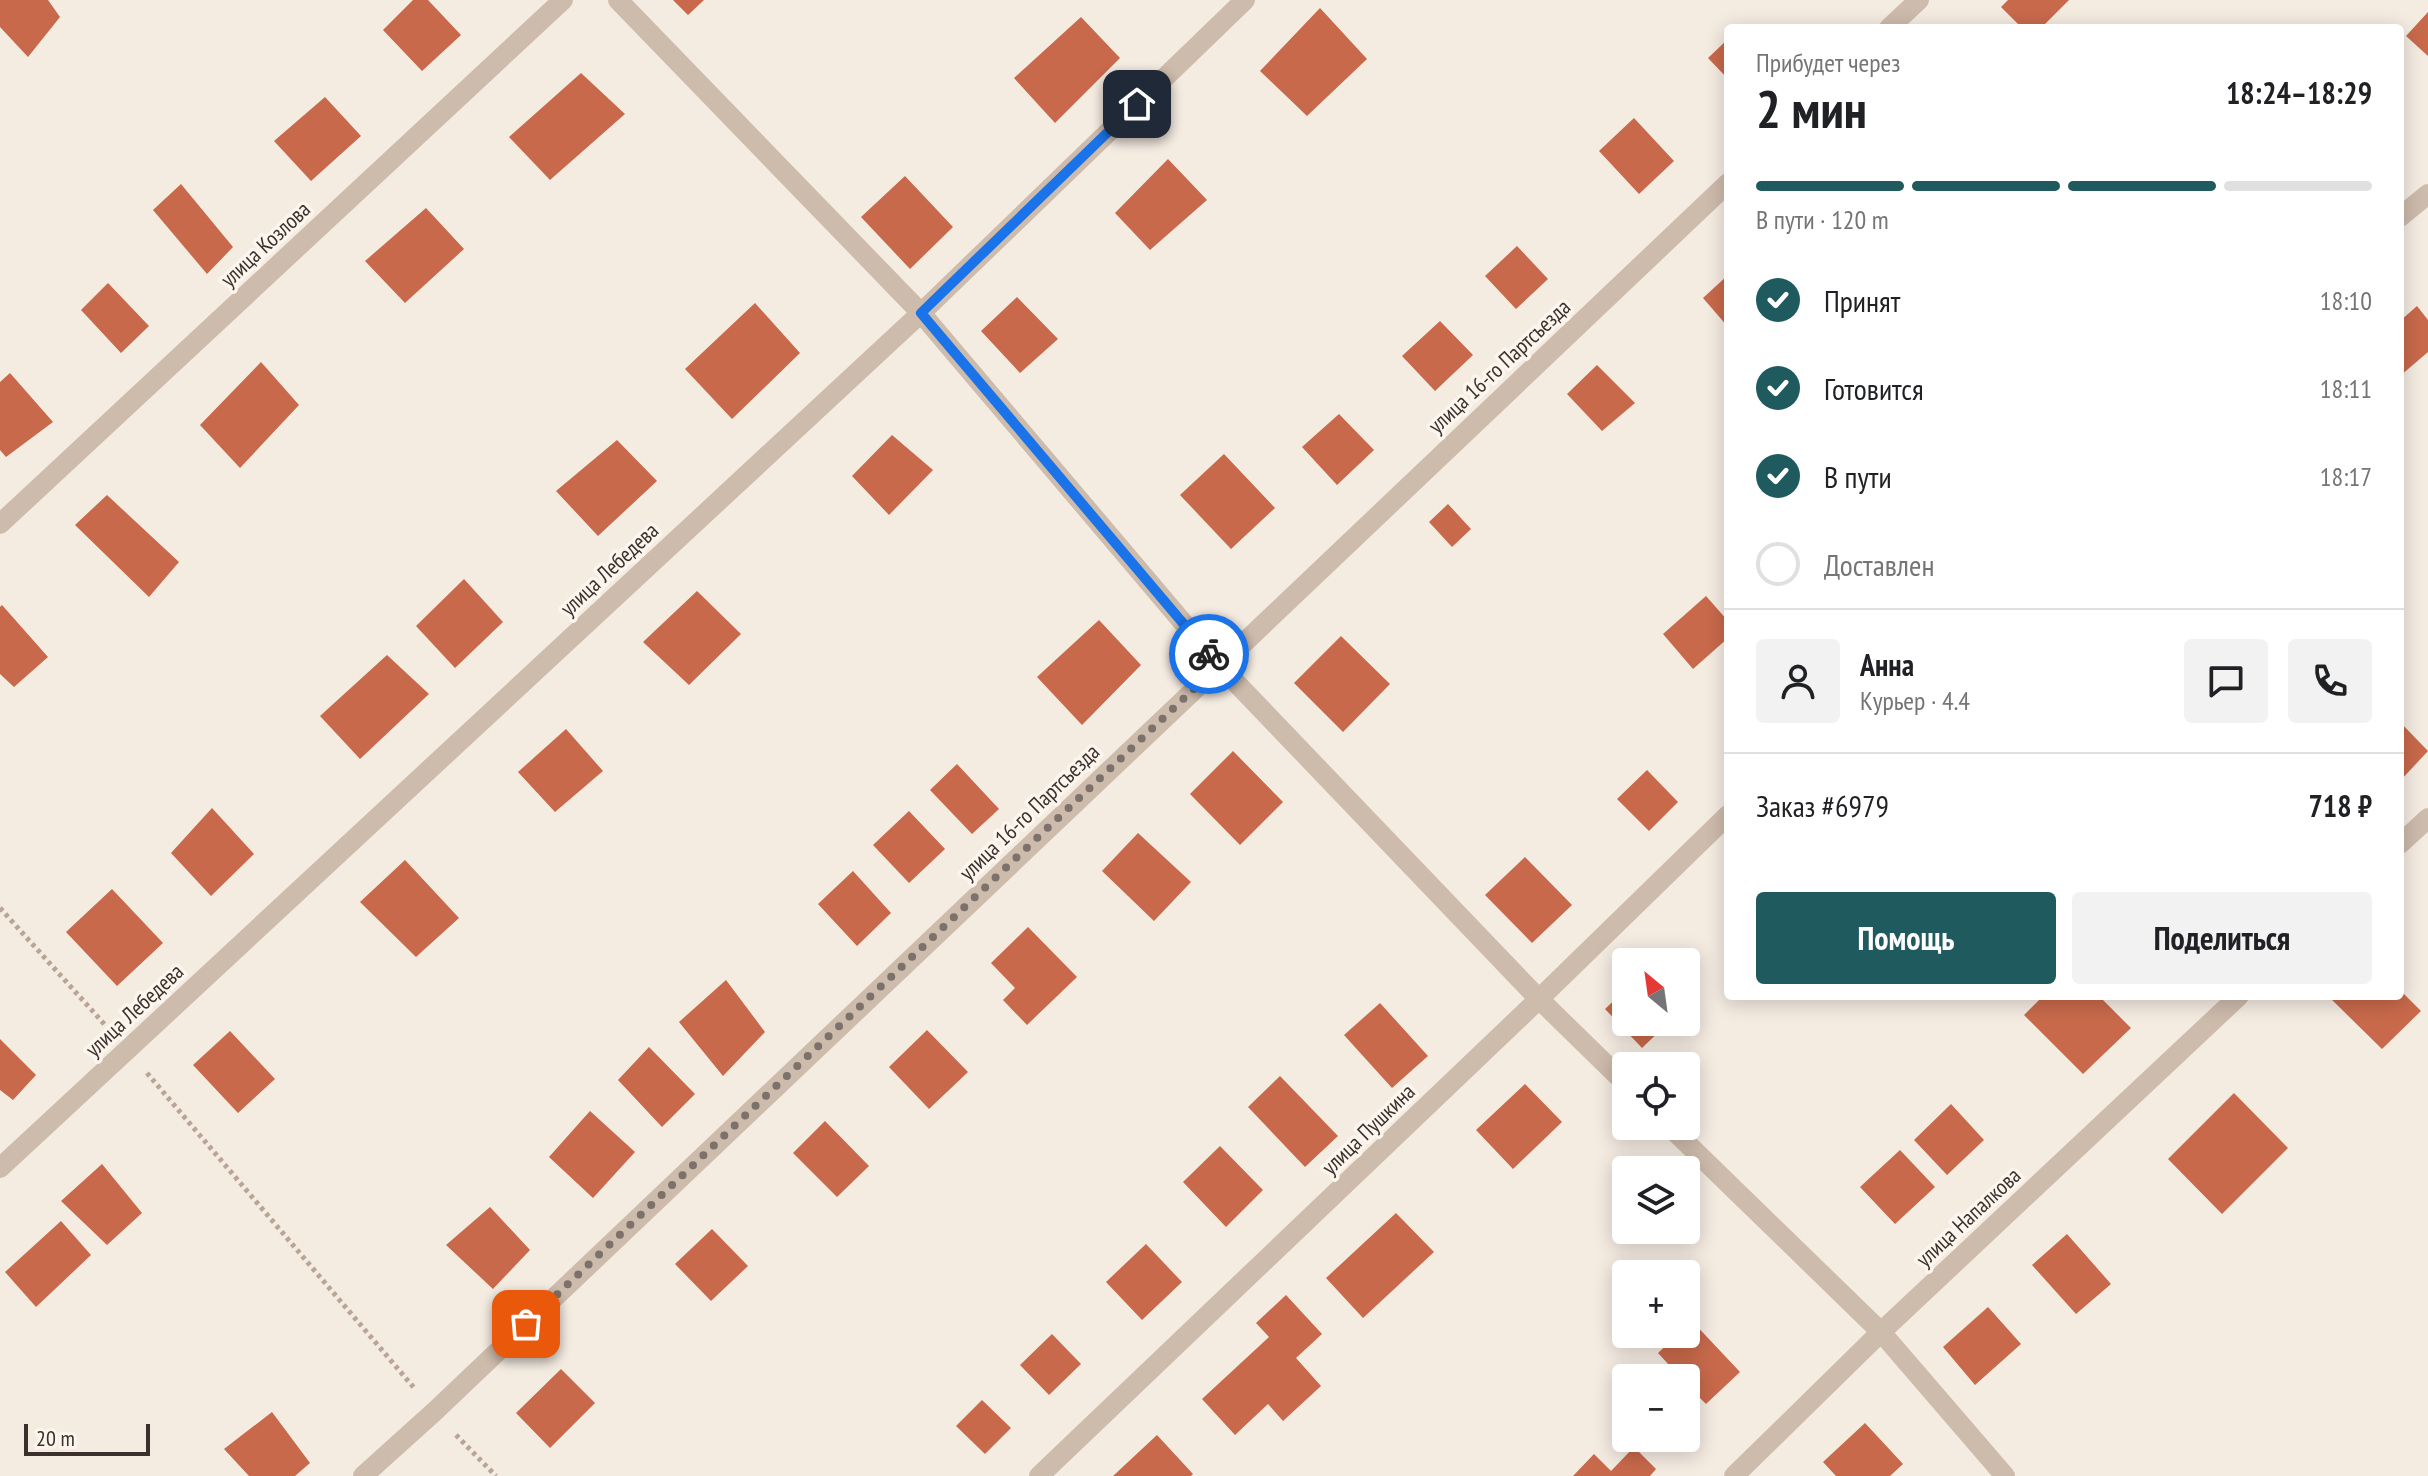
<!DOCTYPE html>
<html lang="ru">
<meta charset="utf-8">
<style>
body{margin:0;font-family:"PT Sans Narrow",sans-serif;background:#f2f2f2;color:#202124;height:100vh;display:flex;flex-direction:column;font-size:30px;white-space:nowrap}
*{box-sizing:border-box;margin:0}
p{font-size:26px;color:#757577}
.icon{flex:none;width:44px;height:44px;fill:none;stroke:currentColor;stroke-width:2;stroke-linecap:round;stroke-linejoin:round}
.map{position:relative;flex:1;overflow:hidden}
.sheet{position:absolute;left:1724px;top:24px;width:680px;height:976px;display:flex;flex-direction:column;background:#fff;border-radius:8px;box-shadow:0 4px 20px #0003}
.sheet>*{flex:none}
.needle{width:52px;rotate:331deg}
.tools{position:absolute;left:1612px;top:948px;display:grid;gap:16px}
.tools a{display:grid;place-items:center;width:88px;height:88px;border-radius:8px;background:#fff;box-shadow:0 4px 20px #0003;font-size:40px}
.scale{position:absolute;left:24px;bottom:20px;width:126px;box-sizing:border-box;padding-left:8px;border:4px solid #3b302b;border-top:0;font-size:22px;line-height:28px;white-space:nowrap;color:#3b302b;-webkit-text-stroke:6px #fbf5ee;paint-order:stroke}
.pin{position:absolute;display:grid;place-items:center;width:68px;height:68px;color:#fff;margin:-34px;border-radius:16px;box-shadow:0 4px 12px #0006}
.courier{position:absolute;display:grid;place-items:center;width:80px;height:80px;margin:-40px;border:6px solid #1a73e8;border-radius:50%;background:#fff;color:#222;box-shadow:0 2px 10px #0007}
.summary em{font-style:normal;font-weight:800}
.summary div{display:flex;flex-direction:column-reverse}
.summary{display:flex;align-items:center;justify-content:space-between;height:136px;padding:0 32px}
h1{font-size:52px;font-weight:800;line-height:60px}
.bar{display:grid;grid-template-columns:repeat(4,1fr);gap:12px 8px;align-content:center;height:96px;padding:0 32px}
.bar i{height:10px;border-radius:6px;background:#e0e0e0}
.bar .current{background:#1f5a5e}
.bar p{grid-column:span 4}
.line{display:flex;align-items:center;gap:20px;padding:0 32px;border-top:2px solid #e0e0e0}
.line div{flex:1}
.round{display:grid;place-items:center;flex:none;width:84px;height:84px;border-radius:8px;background:#f2f2f2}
ol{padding:0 32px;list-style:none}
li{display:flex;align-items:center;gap:24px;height:88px}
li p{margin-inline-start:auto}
li .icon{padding:8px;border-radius:50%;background:#1f5a5e;color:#fff;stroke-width:4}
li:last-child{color:#757577}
li i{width:44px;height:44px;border:4px solid #e0e0e0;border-radius:50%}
.primary-button{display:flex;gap:16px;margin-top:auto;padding:16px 32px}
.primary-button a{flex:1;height:92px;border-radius:8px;background:#1f5a5e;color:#fff;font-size:32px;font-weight:800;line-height:92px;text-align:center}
.primary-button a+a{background:#f2f2f2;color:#202124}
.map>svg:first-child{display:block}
</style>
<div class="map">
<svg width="2428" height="1476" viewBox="0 0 2428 1476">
<rect width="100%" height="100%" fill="#f4ebe1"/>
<path fill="#c8694b" d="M 0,0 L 48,0 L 60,17 L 28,57 L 0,27 Z
M 413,0 L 428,0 L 461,35 L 422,71 L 383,30 Z
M 673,0 L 704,0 L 688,15 Z
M 2008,0 L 2069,0 L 2041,28 L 2022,28 L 2001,7 Z
M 1320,8 L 1367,59 L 1307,116 L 1260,71 Z
M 2428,12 L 2428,56 L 2406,36 Z
M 1081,17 L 1120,58 L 1055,123 L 1014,78 Z
M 1728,39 L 1728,79 L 1708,58 Z
M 581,73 L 625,114 L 550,180 L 509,137 Z
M 325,97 L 361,136 L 311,181 L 274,141 Z
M 1634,118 L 1674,161 L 1639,194 L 1599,151 Z
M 1168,159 L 1207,200 L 1150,250 L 1115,213 Z
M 905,176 L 953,227 L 910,269 L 861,217 Z
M 181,184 L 233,247 L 207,274 L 153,210 Z
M 426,208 L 464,249 L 405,303 L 365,261 Z
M 1517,246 L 1548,279 L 1516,309 L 1485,276 Z
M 1728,275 L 1728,327 L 1703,298 Z
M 108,283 L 149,326 L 121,353 L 81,310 Z
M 1017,297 L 1058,339 L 1020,373 L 981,331 Z
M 755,303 L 800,353 L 732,419 L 685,369 Z
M 2417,306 L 2428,320 L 2428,352 L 2400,376 L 2400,321 Z
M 1440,321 L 1473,355 L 1435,391 L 1402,356 Z
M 261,362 L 299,405 L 240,468 L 200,425 Z
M 1597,365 L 1635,403 L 1602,431 L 1567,394 Z
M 10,373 L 53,422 L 6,457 L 0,450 L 0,382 Z
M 1339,414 L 1374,450 L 1337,485 L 1302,447 Z
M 892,435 L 933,470 L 889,515 L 852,476 Z
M 617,440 L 657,481 L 598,536 L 556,491 Z
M 1224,454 L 1275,508 L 1231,549 L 1180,495 Z
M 107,495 L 179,562 L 149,597 L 75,525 Z
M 1448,504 L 1471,529 L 1452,547 L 1429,522 Z
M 464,579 L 503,622 L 455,668 L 416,626 Z
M 697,591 L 741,634 L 689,685 L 643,642 Z
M 1706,596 L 1728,621 L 1728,638 L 1693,669 L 1663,634 Z
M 2,605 L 48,657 L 14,687 L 0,674 L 0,607 Z
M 1099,620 L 1141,665 L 1082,725 L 1037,677 Z
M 1341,636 L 1390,684 L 1343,732 L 1294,683 Z
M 387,655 L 429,694 L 360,759 L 320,716 Z
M 2400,722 L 2428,751 L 2400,781 Z
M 566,729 L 603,771 L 555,812 L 518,772 Z
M 1233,751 L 1283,802 L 1240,845 L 1190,794 Z
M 957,764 L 999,809 L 972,834 L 930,790 Z
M 1647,770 L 1678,802 L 1649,831 L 1617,799 Z
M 212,808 L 254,854 L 211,896 L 171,853 Z
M 909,811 L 945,849 L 909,883 L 873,845 Z
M 1138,833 L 1191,882 L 1154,921 L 1102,871 Z
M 1525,857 L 1572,905 L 1532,943 L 1485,895 Z
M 405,860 L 459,918 L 416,957 L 360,902 Z
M 853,871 L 891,913 L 857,946 L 818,904 Z
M 112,889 L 163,943 L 117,986 L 66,932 Z
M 1028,927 L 1077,977 L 1027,1025 L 1003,1000 L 1015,988 L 991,963 Z
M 726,980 L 765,1032 L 723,1076 L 679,1022 Z
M 1626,989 L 1626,1022 L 1669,1022 L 1642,1048 L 1605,1009 Z
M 2400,990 L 2421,1011 L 2382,1049 L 2328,996 L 2400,996 Z
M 2043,996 L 2099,996 L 2131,1028 L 2083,1074 L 2024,1015 Z
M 1380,1003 L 1428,1056 L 1392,1088 L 1344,1035 Z
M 927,1030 L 968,1072 L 929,1109 L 889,1067 Z
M 230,1031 L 275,1079 L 238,1113 L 193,1065 Z
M 0,1039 L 36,1075 L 13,1100 L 0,1090 Z
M 649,1047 L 695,1094 L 662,1127 L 618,1080 Z
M 1280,1076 L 1338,1136 L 1305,1167 L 1248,1107 Z
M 1525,1084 L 1562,1122 L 1513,1169 L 1476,1130 Z
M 2234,1093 L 2288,1148 L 2222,1214 L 2168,1159 Z
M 1951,1104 L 1984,1140 L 1947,1175 L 1914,1140 Z
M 590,1111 L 635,1152 L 593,1198 L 549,1157 Z
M 825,1121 L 869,1166 L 837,1197 L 793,1153 Z
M 1220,1146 L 1263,1190 L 1226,1227 L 1183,1182 Z
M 1900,1150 L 1935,1187 L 1895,1224 L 1860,1187 Z
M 102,1164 L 142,1213 L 107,1245 L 61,1201 Z
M 490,1207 L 530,1250 L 493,1289 L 446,1245 Z
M 1396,1213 L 1434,1252 L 1363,1318 L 1326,1278 Z
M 61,1221 L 91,1255 L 36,1307 L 5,1272 Z
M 712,1229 L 748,1266 L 711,1301 L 675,1264 Z
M 2067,1234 L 2111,1284 L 2076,1314 L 2032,1265 Z
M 1146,1244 L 1182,1282 L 1142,1320 L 1106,1282 Z
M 1286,1295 L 1322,1334 L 1296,1358 L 1321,1386 L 1283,1421 L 1268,1404 L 1235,1435 L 1202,1399 L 1269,1337 L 1256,1323 Z
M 1988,1307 L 2021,1344 L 1975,1385 L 1943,1347 Z
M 1692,1321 L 1740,1372 L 1706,1404 L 1686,1384 L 1686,1378 L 1681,1378 L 1658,1353 L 1678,1334 L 1686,1334 L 1686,1326 Z
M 1052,1334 L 1081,1364 L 1049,1395 L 1020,1365 Z
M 561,1369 L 595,1403 L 550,1448 L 516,1413 Z
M 982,1400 L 1011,1428 L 985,1454 L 956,1426 Z
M 272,1412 L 310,1463 L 295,1476 L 249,1476 L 224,1449 Z
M 1865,1423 L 1903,1464 L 1890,1476 L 1836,1476 L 1823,1462 Z
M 1157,1435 L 1193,1474 L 1191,1476 L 1113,1476 Z
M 1634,1447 L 1656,1469 L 1650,1476 L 1573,1476 L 1594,1454 L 1611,1471 Z"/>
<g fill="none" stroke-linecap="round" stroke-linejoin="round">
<path stroke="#b9a596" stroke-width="5" stroke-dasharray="4 4" stroke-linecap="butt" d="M 0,908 L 106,1026
M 147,1073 L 415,1389
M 456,1435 L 496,1476"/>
<path stroke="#cdbbac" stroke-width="20" d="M 618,0 L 921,313 L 1219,665 L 1539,999 L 1626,1084
M 1889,28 L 1919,0
M 2400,217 L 2428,194
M 0,524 L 563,0
M 2400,844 L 2428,818
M 1669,1126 L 1881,1332 L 2005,1476
M 0,1168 L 921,313 L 1245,0
M 363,1476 L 434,1412 L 1728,183
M 1039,1476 L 1539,999 L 1728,815
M 1734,1476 L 1881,1332 L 2239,996"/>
</g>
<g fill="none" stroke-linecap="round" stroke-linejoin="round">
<path stroke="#7c716b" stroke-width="8" stroke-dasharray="0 14.4" d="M 526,1324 L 1219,665 L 1209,654"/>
<path stroke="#1a73e8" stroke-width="10" d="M 1137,104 L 921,313 L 1209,654"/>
</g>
<g text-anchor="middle" stroke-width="7" stroke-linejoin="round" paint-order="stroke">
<g font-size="22" fill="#3b302b" stroke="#fbf5ee">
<text transform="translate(265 244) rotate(-43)" y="8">улица Козлова</text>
<text transform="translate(1499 366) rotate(-43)" y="8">улица 16-го Партсъезда</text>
<text transform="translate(609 569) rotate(-43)" y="8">улица Лебедева</text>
<text transform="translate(1029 812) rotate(-44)" y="8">улица 16-го Партсъезда</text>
<text transform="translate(134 1010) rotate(-43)" y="8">улица Лебедева</text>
<text transform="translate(1368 1129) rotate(-44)" y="8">улица Пушкина</text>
<text transform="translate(1968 1217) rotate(-43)" y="8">улица Напалкова</text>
</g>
</g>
</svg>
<div class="tools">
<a><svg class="needle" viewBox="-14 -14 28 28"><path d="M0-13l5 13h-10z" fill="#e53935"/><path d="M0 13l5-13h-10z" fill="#757577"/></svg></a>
<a><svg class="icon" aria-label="locate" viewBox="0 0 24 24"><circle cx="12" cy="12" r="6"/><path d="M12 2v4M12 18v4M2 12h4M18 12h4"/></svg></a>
<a><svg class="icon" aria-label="layers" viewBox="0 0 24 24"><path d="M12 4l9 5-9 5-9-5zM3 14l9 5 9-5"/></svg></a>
<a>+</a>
<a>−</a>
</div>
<div class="scale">20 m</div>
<div class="pin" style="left:526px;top:1324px;background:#ea580c"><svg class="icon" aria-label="bag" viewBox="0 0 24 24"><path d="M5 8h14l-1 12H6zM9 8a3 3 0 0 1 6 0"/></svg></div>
<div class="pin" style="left:1137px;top:104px;background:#1f2937"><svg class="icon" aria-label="home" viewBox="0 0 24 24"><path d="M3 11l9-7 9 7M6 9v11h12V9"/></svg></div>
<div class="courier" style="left:1209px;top:654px"><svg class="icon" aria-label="bike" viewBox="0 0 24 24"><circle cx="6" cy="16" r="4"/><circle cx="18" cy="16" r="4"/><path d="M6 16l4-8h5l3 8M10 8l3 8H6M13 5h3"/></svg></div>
<section class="sheet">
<div class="summary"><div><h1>2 мин</h1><p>Прибудет через</p></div><em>18:24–18:29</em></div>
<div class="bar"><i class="current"></i><i class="current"></i><i class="current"></i><i></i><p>В пути · 120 m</p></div>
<ol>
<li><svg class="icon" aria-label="check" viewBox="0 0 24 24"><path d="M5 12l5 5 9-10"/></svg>Принят<p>18:10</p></li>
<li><svg class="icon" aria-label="check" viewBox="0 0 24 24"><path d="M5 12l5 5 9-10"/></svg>Готовится<p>18:11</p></li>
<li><svg class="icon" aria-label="check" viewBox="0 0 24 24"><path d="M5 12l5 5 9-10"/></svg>В пути<p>18:17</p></li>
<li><i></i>Доставлен</li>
</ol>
<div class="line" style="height:144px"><a class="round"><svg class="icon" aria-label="person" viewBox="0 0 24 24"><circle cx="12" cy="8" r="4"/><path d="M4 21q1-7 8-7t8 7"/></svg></a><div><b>Анна</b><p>Курьер · 4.4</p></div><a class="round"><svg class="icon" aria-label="chat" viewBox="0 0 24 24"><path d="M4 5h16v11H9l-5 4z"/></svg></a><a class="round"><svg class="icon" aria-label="phone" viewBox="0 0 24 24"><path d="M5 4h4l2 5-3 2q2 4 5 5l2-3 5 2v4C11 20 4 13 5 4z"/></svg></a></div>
<div class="line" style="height:104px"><div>Заказ #6979</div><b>718 ₽</b></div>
<div class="primary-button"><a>Помощь</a><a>Поделиться</a></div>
</section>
</div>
